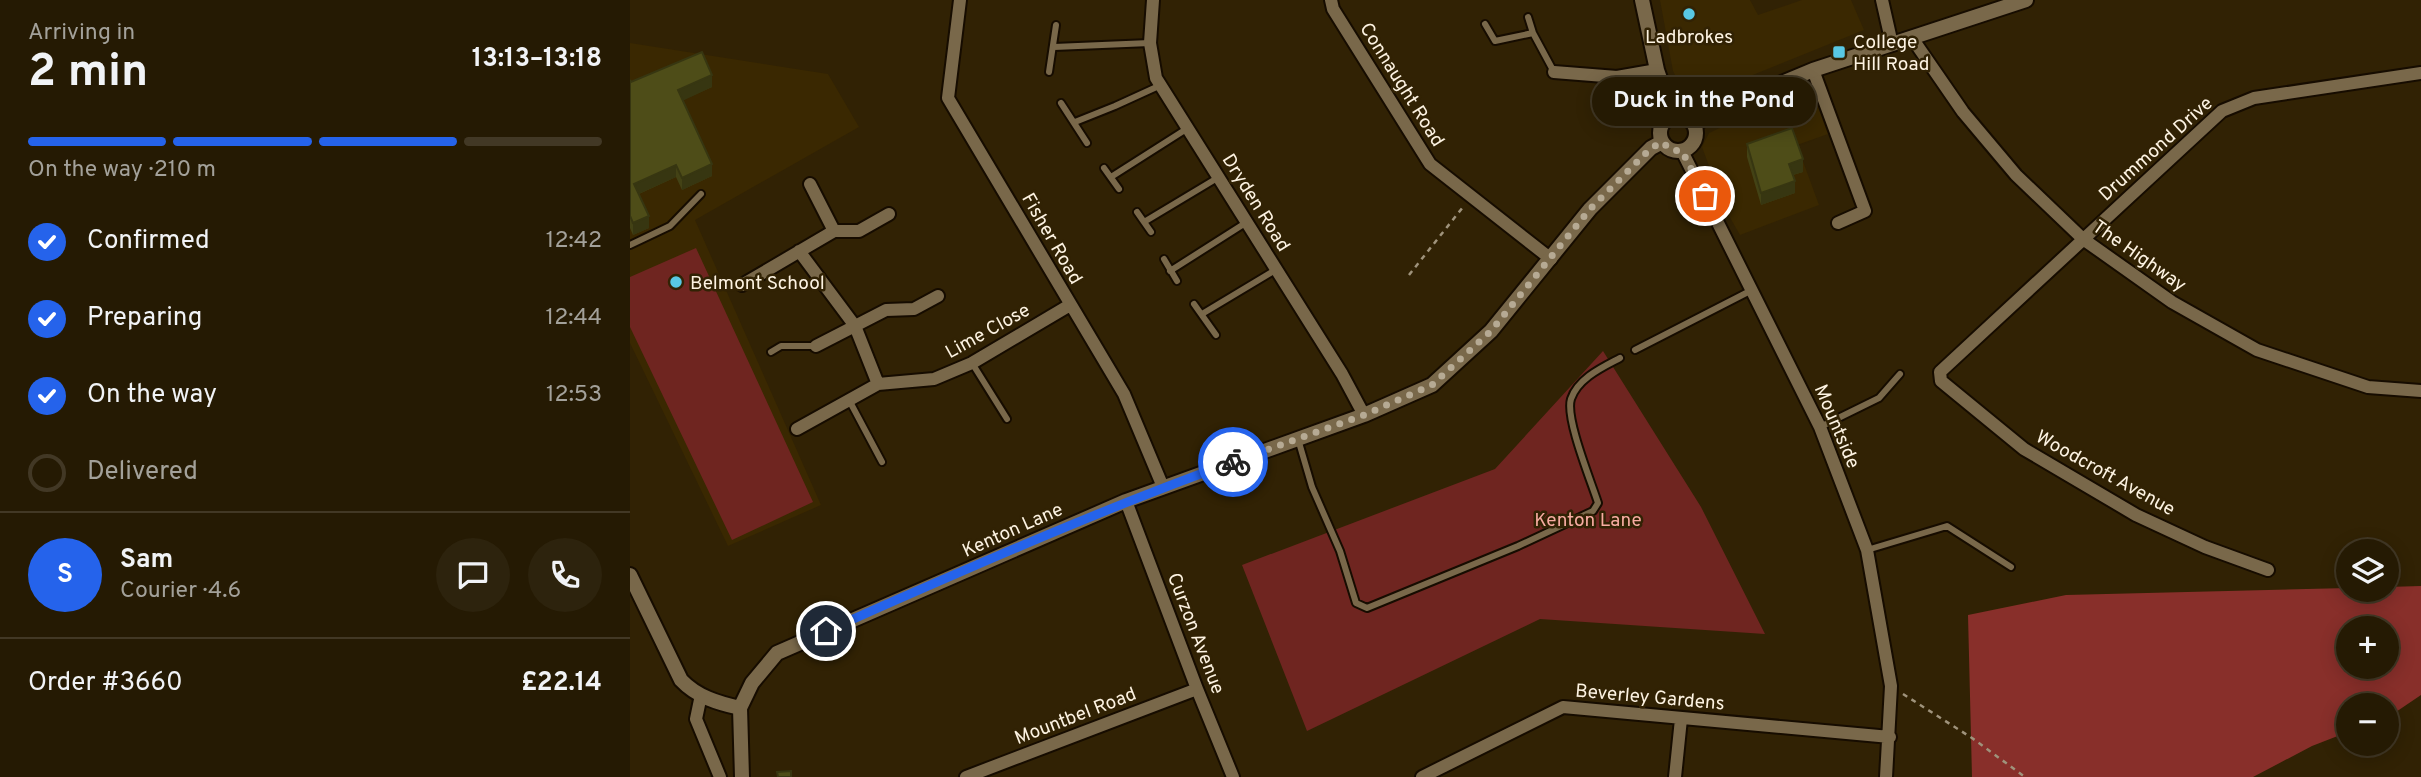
<!DOCTYPE html>
<meta charset="utf-8">
<style>
body{margin:0;font-family:Overpass,sans-serif;background:#2d230d;color:#f1f3f6;height:100vh;display:flex;flex-direction:column;font-size:26px;white-space:nowrap}
*{box-sizing:border-box;margin:0}
p{font-size:23px;color:#a3a19a}
.icon{flex:none;width:38px;height:38px;fill:none;stroke:currentColor;stroke-width:2;stroke-linecap:round;stroke-linejoin:round}
.map{position:relative;flex:1;overflow:hidden}
.side{display:flex;flex-direction:column;background:#251a03;width:630px}
.side>*{flex:none}
.controls{position:absolute;left:1706px;top:539px;display:grid;gap:14px}
.controls a{display:grid;place-items:center;width:63px;height:63px;border-radius:50%;background:#251a03;box-shadow:0 4px 18px #0003,0 0 0 2px #423825;font-size:35px}
.pin{position:absolute;display:grid;place-items:center;width:60px;height:60px;color:#fff;margin:-30px;border:4px solid #fff;border-radius:50%;box-shadow:0 2px 7px #0007}
.courier{position:absolute;display:grid;place-items:center;width:70px;height:70px;margin:-35px;border:5px solid #2563eb;border-radius:50%;background:#fff;color:#222;box-shadow:0 2px 9px #0007}
.bubble{position:absolute;height:49px;border-radius:24px;background:#251a03;box-shadow:0 4px 18px #0003,0 0 0 2px #423825;font-size:23px;font-weight:700;line-height:49px;text-align:center}
.overview em{font-style:normal;font-weight:700}
.overview div{display:flex;flex-direction:column-reverse}
.overview{display:flex;align-items:center;justify-content:space-between;height:119px;padding:0 28px}
h1{font-size:46px;font-weight:700;line-height:52px}
.bar{display:grid;grid-template-columns:repeat(4,1fr);gap:10px 7px;align-content:center;height:84px;padding:0 28px}
.bar i{height:9px;border-radius:5px;background:#423825}
.bar .active{background:#2563eb}
.bar p{grid-column:span 4}
.line{display:flex;align-items:center;gap:18px;padding:0 28px;border-top:2px solid #423825}
.line div{flex:1}
.round{display:grid;place-items:center;flex:none;width:74px;height:74px;border-radius:37px;background:#2d230d}
ol{padding:0 28px;list-style:none}
li{display:flex;align-items:center;gap:21px;height:77px}
li p{margin-inline-start:auto}
li .icon{padding:7px;border-radius:50%;background:#2563eb;color:#fff;stroke-width:4}
li:last-child{color:#a3a19a}
li i{width:38px;height:38px;border:4px solid #423825;border-radius:50%}
main{display:flex;flex:1;min-height:0}
.map>svg:first-child{display:block}
</style>
<main>
<section class="side">
<div class="overview"><div><h1>2 min</h1><p>Arriving in</p></div><em>13:13–13:18</em></div>
<div class="bar"><i class="active"></i><i class="active"></i><i class="active"></i><i></i><p>On the way · 210 m</p></div>
<ol>
<li><svg class="icon" aria-label="check" viewBox="0 0 24 24"><path d="M5 12l5 5 9-10"/></svg>Confirmed<p>12:42</p></li>
<li><svg class="icon" aria-label="check" viewBox="0 0 24 24"><path d="M5 12l5 5 9-10"/></svg>Preparing<p>12:44</p></li>
<li><svg class="icon" aria-label="check" viewBox="0 0 24 24"><path d="M5 12l5 5 9-10"/></svg>On the way<p>12:53</p></li>
<li><i></i>Delivered</li>
</ol>
<div class="line" style="height:126px"><b class="round" style="background:#2563eb;color:#fff">S</b><div><b>Sam</b><p>Courier · 4.6</p></div><a class="round"><svg class="icon" aria-label="chat" viewBox="0 0 24 24"><path d="M4 5h16v11H9l-5 4z"/></svg></a><a class="round"><svg class="icon" aria-label="phone" viewBox="0 0 24 24"><path d="M5 4h4l2 5-3 2q2 4 5 5l2-3 5 2v4C11 20 4 13 5 4z"/></svg></a></div>
<div class="line" style="height:91px"><div>Order #3660</div><b>£22.14</b></div>
</section>
<div class="map">
<svg width="1791" height="777" viewBox="0 0 1791 777">
<rect width="100%" height="100%" fill="#312204"/>
<path fill="#3a2801" d="M 1030,0 L 1120,0 L 1128,15 L 1172,0 L 1221,0 L 1234,30 L 1058,101 L 1043,71 Z
M 0,43 L 198,74 L 229,127 L 65,220 L 191,505 L 98,546 L 0,343 Z
M 1180,86 L 1198,134 L 1167,145 L 1189,205 L 1110,235 L 1094,207 L 1072,147 L 1079,133 Z"/>
<path fill="#6f2520" d="M 66,248 L 183,502 L 102,540 L 0,327 L 0,277 Z
M 973,351 L 1071,507 L 1135,634 L 910,619 L 677,731 L 612,565 L 865,469 Z"/>
<path fill="#882f2a" fill-rule="evenodd" d="M 1791,586 L 1791,695 L 1757,718 L 1757,705 L 1718,705 L 1718,732 L 1682,746 L 1623,777 L 1342,777 L 1338,615 L 1436,595 L 1718,588 L 1757,590 L 1757,587 ZM 1718,628 L 1757,628 L 1757,667 L 1718,667 Z"/>
<g fill="none" stroke-linecap="round" stroke-linejoin="round">
<defs>
<path id="service" d="M 898,17 L 903,33
M 855,24 L 865,41 L 903,33 L 924,72
M 424,47 L 520,43
M 419,72 L 426,25
M 431,103 L 457,143
M 445,122 L 485,106 L 531,85
M 474,168 L 489,189
M 481,177 L 558,128
M 507,212 L 521,232
M 514,222 L 589,177
M 0,245 L 40,226 L 71,194
M 534,259 L 547,281
M 540,271 L 617,222
M 564,304 L 586,335
M 572,314 L 647,269
M 1005,350 L 1122,290
M 141,352 L 151,346 L 186,346
M 342,363 L 377,419
M 219,400 L 252,462
M 1190,427 L 1249,398 L 1270,374
M 668,439 L 682,487 L 710,551 L 726,603 L 737,608 L 888,546 L 963,511 L 968,503 C 961,481 935,418 941,399 C 948,378 973,367 990,358
M 1237,550 L 1317,526 L 1381,567"/>
<path id="minor" d="M 330,0 L 318,98 L 494,394 L 533,487
M 523,0 L 520,43 L 526,78 L 712,374 L 734,415
M 701,0 L 703,9 L 800,164 L 921,259
M 1252,0 L 1262,44
M 1282,38 L 1333,112 L 1386,175 L 1453,239 L 1542,302 L 1627,350 L 1738,387 L 1791,391
M 1183,70 L 1235,211 L 1208,223
M 924,72 L 987,77 L 1027,70
M 1052,151 L 1190,427 L 1237,550 L 1261,686 L 1256,777
M 180,184 L 204,231
M 169,251 L 225,326 L 248,384
M 112,285 L 204,231 L 229,231 L 259,214
M 186,346 L 256,310 L 284,309 L 308,296
M 167,429 L 248,384 L 304,379 L 342,363 L 440,305
M 496,501 L 567,689 L 603,777
M 1638,570 L 1575,547 L 1506,515 L 1394,449 L 1311,381 L 1310,372 L 1592,111 L 1624,98 L 1791,73
M 71,695 L 66,719 L 90,777
M 336,777 L 567,689
M 792,777 L 933,707 L 1260,737
M 1045,777 L 1051,719"/>
<path id="tertiary" d="M 1012,0 L 1027,70 L 1043,115
M1030 133a18 18 0 1 1 36 0a18 18 0 1 1-36 0Z
M 1064,124 L 1104,103 L 1183,70 L 1396,0
M 0,575 L 51,680 C 67,697 88,703 110,708
M 112,777 L 110,708 L 122,683 L 147,653 L 496,501 L 734,415 L 802,385 L 861,331 L 960,209 L 1021,148 L 1032,142"/>
</defs>
<use href="#service" stroke="#160c00" stroke-width="10"/>
<use href="#minor" stroke="#160c00" stroke-width="16"/>
<use href="#tertiary" stroke="#160c00" stroke-width="18"/>
<path stroke="#9f937c" stroke-width="2.5" stroke-dasharray="5 5" stroke-linecap="butt" d="M 779,275 L 833,207
M 1273,694 L 1342,738 L 1395,777"/>
<use href="#service" stroke="#79684a" stroke-width="6"/>
<use href="#minor" stroke="#79684a" stroke-width="12"/>
<use href="#tertiary" stroke="#79684a" stroke-width="14"/>
</g>
<path fill="#434215" d="M 0,80 L 1,82 L 82,87 L 53,100 L 82,176 L 52,190 L 46,177 L 9,194 L 19,228 L 3,235 L 0,228 Z
M 1117,144 L 1173,172 L 1163,175 L 1165,193 L 1131,205 L 1117,157 Z"/>
<path fill="#373611" d="M 82,75 L 82,87 L 48,103 L 48,90 Z
M 1173,159 L 1173,172 L 1159,176 L 1159,164 Z
M 82,164 L 82,176 L 52,190 L 52,178 Z
M 46,165 L 46,177 L 4,196 L 4,184 Z
M 1165,181 L 1165,193 L 1131,205 L 1131,193 Z
M 19,216 L 19,228 L 3,235 L 3,223 Z"/>
<path fill="#4e4d18" stroke="#373611" stroke-width="2" d="M 72,52 L 82,75 L 48,90 L 82,164 L 52,178 L 46,165 L 4,184 L 19,216 L 3,223 L 0,216 L 0,80 L 1,82 Z
M 1162,128 L 1173,159 L 1159,164 L 1165,181 L 1131,193 L 1117,144 Z
M 161,771 L 161,777 L 148,777 L 147,772 Z"/>
<g fill="none" stroke-linecap="round" stroke-linejoin="round">
<path stroke="#b6aa94" stroke-width="7" stroke-dasharray="0 12.6" d="M 603,462 L 734,415 L 802,385 L 861,331 L 960,209 L 1021,148 L 1032,142 L 1041,150 L 1052,151 L 1075,196"/>
<path stroke="#2563eb" stroke-width="9" d="M 196,631 C 330,572 464,512 603,462"/>
</g>
<g fill="#58c8e4" stroke="#312204" stroke-width="2.5">
<circle cx="1059" cy="14" r="7"/>
<rect x="1202" y="45" width="14" height="14" rx="3.5"/>
<circle cx="46" cy="282" r="7"/>
</g>
<g text-anchor="middle" stroke-width="5" stroke-linejoin="round" paint-order="stroke">
<g font-size="19" fill="#fdf3e2" stroke="#312204" text-anchor="start">
<text x="1059" y="43" text-anchor="middle">Ladbrokes</text>
<text x="1223" y="48">College<tspan x="1223" dy="22">Hill Road</tspan></text>
<text x="60" y="289">Belmont School</text>
</g>
<g font-size="19" fill="#fdf3e2" stroke="#312204">
<text transform="translate(773 84) rotate(58)" y="7">Connaught Road</text>
<text transform="translate(1525 148) rotate(-42)" y="7">Drummond Drive</text>
<text transform="translate(627 202) rotate(58)" y="7">Dryden Road</text>
<text transform="translate(423 238) rotate(60)" y="7">Fisher Road</text>
<text transform="translate(1510 255) rotate(35)" y="7">The Highway</text>
<text transform="translate(357 330) rotate(-29)" y="7">Lime Close</text>
<text transform="translate(1208 426) rotate(67)" y="7">Mountside</text>
<text transform="translate(1476 472) rotate(29)" y="7">Woodcroft Avenue</text>
<text transform="translate(382 529) rotate(-24)" y="7">Kenton Lane</text>
<text transform="translate(567 633) rotate(69)" y="7">Curzon Avenue</text>
<text transform="translate(1020 696) rotate(5)" y="7">Beverley Gardens</text>
<text transform="translate(445 715) rotate(-21)" y="7">Mountbel Road</text>
</g>
<g font-size="19" fill="#f8aca2" stroke="#312204">
<text x="958" y="526">Kenton Lane</text>
</g>
</g>
</svg>
<div class="controls">
<a><svg class="icon" aria-label="layers" viewBox="0 0 24 24"><path d="M12 4l9 5-9 5-9-5zM3 14l9 5 9-5"/></svg></a>
<a>+</a>
<a>−</a>
</div>
<div class="pin" style="left:1075px;top:196px;background:#ea580c"><svg class="icon" aria-label="bag" viewBox="0 0 24 24"><path d="M5 8h14l-1 12H6zM9 8a3 3 0 0 1 6 0"/></svg></div>
<div class="pin" style="left:196px;top:631px;background:#1f2937"><svg class="icon" aria-label="home" viewBox="0 0 24 24"><path d="M3 11l9-7 9 7M6 9v11h12V9"/></svg></div>
<div class="courier" style="left:603px;top:462px"><svg class="icon" aria-label="bike" viewBox="0 0 24 24"><circle cx="6" cy="16" r="4"/><circle cx="18" cy="16" r="4"/><path d="M6 16l4-8h5l3 8M10 8l3 8H6M13 5h3"/></svg></div>
<div class="bubble" style="left:962px;top:77px;width:224px">Duck in the Pond</div>
</div>
</main>
